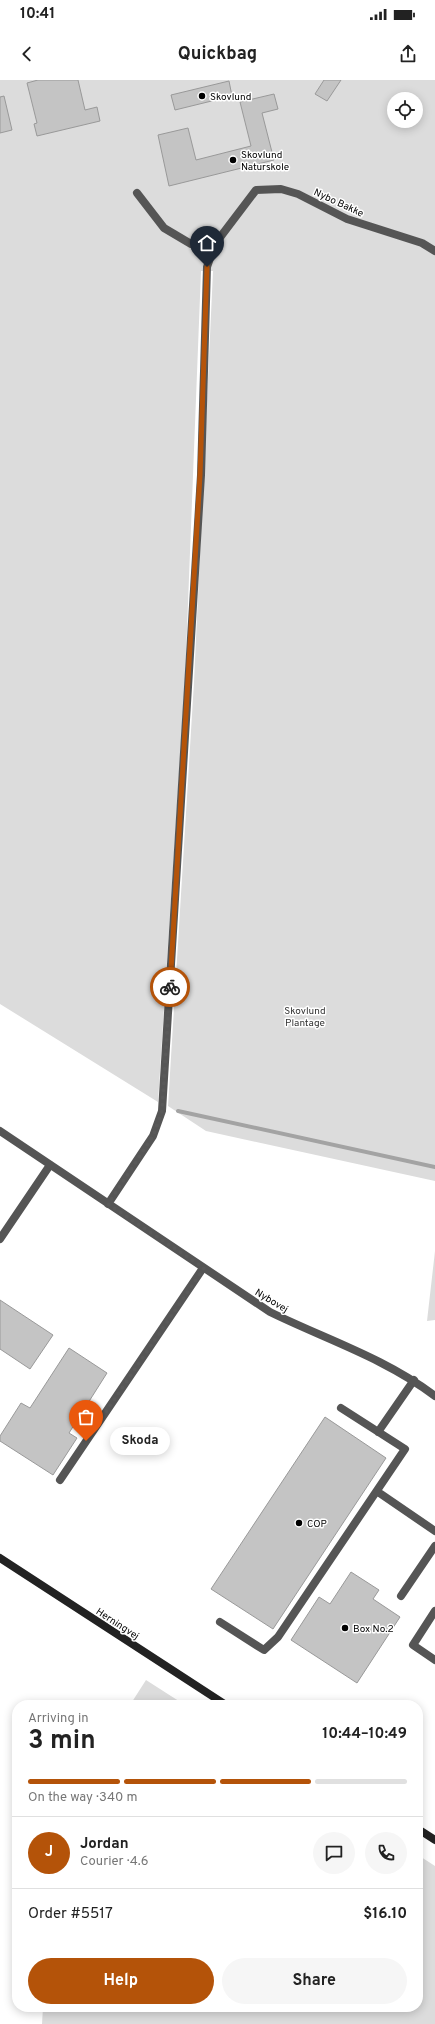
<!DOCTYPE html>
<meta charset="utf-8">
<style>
body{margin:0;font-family:Overpass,sans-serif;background:#f6f6f6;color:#222;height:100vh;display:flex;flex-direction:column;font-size:15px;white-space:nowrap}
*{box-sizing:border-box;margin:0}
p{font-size:13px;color:#767676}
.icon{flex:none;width:22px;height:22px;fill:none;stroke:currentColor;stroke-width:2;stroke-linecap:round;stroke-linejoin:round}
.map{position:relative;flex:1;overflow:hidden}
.drawer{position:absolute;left:12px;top:1620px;width:411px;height:312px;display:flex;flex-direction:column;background:#fff;border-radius:16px;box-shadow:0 2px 10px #0003}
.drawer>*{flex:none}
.tools{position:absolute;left:387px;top:12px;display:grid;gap:8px}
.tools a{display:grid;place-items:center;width:36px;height:36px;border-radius:50%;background:#fff;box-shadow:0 2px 10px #0003;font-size:20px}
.pin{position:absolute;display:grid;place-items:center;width:34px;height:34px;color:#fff;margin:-41px -17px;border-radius:50% 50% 50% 0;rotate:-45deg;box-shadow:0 0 4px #0007}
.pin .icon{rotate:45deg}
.courier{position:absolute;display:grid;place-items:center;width:40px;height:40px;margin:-20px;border:3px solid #b45309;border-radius:50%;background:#fff;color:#222;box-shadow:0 1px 5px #0007}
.bubble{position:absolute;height:28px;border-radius:14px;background:#fff;box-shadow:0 2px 10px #0003;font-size:13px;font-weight:700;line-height:28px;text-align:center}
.headline em{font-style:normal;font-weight:700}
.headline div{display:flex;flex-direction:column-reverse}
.headline{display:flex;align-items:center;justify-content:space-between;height:68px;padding:0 16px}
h1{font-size:26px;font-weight:700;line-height:30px}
.bar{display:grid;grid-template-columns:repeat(4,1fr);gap:6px 4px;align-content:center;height:48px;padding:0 16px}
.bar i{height:5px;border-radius:3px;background:#e0e0e0}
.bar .current{background:#b45309}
.bar p{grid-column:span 4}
.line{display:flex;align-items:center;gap:10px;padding:0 16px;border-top:1px solid #e0e0e0}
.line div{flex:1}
.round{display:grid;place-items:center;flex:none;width:42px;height:42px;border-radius:21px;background:#f6f6f6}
.primary-button{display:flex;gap:8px;margin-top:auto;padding:8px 16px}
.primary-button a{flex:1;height:46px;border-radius:24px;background:#b45309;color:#fff;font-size:16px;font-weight:700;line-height:46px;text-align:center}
.primary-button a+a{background:#f6f6f6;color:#222}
.status{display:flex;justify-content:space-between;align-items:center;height:28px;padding:0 20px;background:#fff;direction:ltr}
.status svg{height:11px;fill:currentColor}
header{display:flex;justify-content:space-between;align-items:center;height:52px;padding:0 16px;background:#fff;font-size:18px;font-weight:700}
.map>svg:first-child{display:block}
</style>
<div class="status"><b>10:41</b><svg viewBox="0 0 49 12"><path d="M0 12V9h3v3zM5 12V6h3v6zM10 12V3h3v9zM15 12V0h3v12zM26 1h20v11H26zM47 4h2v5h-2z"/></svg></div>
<header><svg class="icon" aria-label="back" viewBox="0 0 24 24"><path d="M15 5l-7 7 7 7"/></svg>Quickbag<svg class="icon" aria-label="share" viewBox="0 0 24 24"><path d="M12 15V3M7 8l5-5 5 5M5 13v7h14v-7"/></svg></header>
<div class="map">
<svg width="435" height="1944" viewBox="0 0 435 1944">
<rect width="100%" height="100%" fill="#fff"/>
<path fill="#dcdcdc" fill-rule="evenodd" d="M 0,0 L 435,0 L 435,1101 L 206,1051 L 168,1026 L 194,602 L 213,191 L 201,191 L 185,600 L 158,1022 L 0,924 ZM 394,19 L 416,19 L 416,41 L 394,41 Z
M 435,1171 L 435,1240 L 427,1241 Z
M 146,1600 L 185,1625 L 130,1625 Z
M 418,1775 L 435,1786 L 435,1944 L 42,1944 L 43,1927 L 418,1927 Z"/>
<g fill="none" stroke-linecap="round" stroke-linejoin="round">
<path stroke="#a3a3a3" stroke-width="4" d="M 178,1031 L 435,1087"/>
</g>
<path fill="#c4c4c4" stroke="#999" d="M 38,0 L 78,0 L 85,30 L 97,27 L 100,41 L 37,56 L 34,44 L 37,43 L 27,3 Z
M 324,0 L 341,0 L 327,21 L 315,14 Z
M 229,1 L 232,16 L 175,30 L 171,15 Z
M 274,14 L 278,29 L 262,33 L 274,80 L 169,106 L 158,55 L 188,48 L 196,80 L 251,66 L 240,22 Z
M 4,16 L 12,50 L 0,53 L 0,17 Z
M 0,1220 L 53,1255 L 30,1289 L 0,1269 Z
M 69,1268 L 107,1293 L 69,1353 L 77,1358 L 53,1395 L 0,1361 L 0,1356 L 21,1323 L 30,1328 Z
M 325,1337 L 386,1378 L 273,1549 L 211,1509 Z
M 351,1492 L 379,1510 L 373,1519 L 400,1537 L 357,1603 L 291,1560 L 319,1517 L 330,1524 Z"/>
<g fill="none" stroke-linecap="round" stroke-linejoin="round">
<path stroke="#555" stroke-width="8" d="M 137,113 L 164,148 L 191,164
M 0,1159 L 50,1085
M 378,1352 L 414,1300
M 60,1400 L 203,1188
M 378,1412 L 435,1451
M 401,1516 L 435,1466
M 435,1531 L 413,1565 L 435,1580
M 220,1542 L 264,1570 L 278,1557 L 405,1369 L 341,1328"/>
<path stroke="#555" stroke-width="8" d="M 0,1051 L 270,1232 C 325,1259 385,1278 435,1316
M 108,1124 L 153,1056 L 162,1031 L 201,395 L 207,187 L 215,164 L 256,110 L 281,109 L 298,114 L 347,139 L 422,163 L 435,171"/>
<path stroke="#222" stroke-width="8" d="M 0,1478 L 226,1625
M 418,1749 L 435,1760"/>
</g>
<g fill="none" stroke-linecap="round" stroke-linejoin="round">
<path stroke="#595959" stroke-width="4" stroke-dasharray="0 7.2" d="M 86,1361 L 204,1188 L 108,1124 L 153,1056 L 162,1031 L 170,907"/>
<path stroke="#b45309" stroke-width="5" d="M 170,907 L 200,395 L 207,187"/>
</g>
<g fill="#000" stroke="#fff" stroke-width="1.5">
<circle cx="202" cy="16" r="4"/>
<circle cx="233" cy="80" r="4"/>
<circle cx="299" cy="1443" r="4"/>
<circle cx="345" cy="1548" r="4"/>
</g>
<g text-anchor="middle" stroke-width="3" stroke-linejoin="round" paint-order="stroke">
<g font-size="10" fill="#000" stroke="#fff" text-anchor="start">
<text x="210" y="20">Skovlund</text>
<text x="241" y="78">Skovlund<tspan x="241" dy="12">Naturskole</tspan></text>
<text x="307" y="1447">COP</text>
<text x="353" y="1552">Box No.2</text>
</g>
<g font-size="10" fill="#000" stroke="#fff">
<text transform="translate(339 122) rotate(25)" y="4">Nybo Bakke</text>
<text transform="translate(272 1220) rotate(31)" y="4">Nybovej</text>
<text transform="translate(118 1543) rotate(33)" y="4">Herningvej</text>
</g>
<g font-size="10" fill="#333" stroke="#fff">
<text x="305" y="934">Skovlund<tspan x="305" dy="12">Plantage</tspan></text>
</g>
</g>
</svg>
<div class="tools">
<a><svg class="icon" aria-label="locate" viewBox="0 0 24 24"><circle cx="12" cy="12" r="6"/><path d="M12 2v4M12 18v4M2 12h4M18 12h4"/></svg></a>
</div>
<div class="pin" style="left:86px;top:1361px;background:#ea580c"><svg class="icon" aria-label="bag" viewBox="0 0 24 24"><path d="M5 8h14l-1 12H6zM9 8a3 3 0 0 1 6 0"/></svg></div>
<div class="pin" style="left:207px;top:187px;background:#1f2937"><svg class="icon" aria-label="home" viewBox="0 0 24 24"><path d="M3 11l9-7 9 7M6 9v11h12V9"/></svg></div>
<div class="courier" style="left:170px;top:907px"><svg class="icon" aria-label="bike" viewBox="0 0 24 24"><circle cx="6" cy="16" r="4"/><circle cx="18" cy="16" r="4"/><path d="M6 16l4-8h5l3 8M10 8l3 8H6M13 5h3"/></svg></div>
<div class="bubble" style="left:110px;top:1347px;width:60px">Skoda</div>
<section class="drawer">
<div class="headline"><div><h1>3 min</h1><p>Arriving in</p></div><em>10:44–10:49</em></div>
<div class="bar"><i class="current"></i><i class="current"></i><i class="current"></i><i></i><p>On the way · 340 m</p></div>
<div class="line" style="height:72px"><b class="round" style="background:#b45309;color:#fff">J</b><div><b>Jordan</b><p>Courier · 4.6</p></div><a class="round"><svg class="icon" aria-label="chat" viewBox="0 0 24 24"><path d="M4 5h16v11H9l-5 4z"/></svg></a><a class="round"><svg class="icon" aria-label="phone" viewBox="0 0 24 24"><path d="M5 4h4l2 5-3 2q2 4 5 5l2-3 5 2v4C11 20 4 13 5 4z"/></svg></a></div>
<div class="line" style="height:52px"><div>Order #5517</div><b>$16.10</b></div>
<div class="primary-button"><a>Help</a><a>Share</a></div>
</section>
</div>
